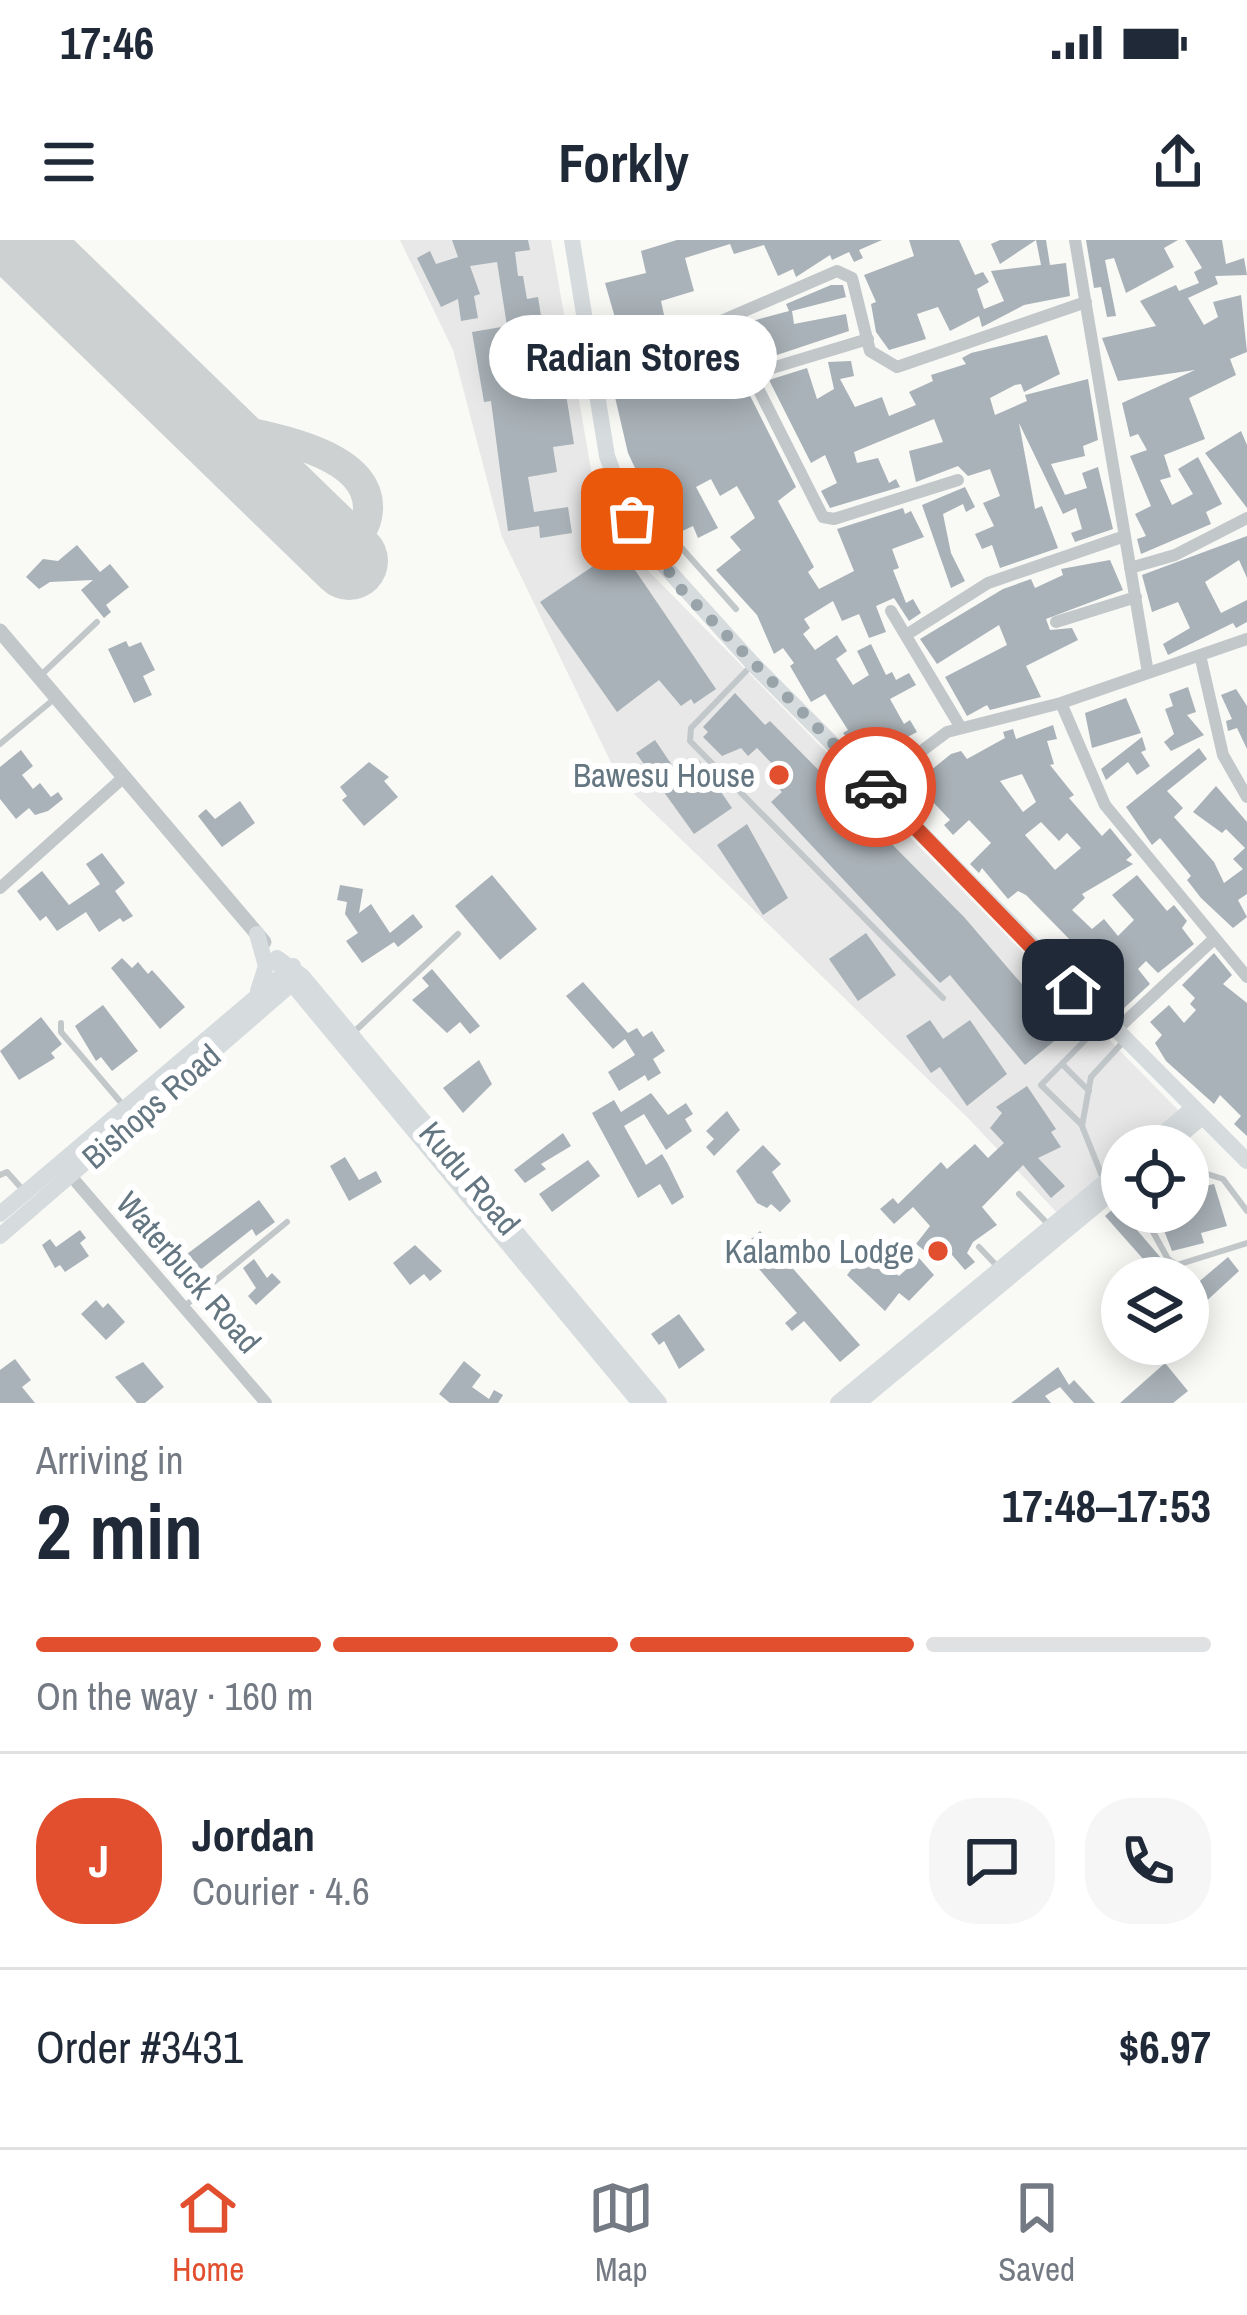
<!DOCTYPE html>
<meta charset="utf-8">
<style>
body{margin:0;font-family:"Archivo Narrow",sans-serif;background:#f6f6f7;color:#1f2937;height:100vh;display:flex;flex-direction:column;font-size:45px;white-space:nowrap}
*{box-sizing:border-box;margin:0}
p{font-size:39px;color:#747a83}
.icon{flex:none;width:66px;height:66px;fill:none;stroke:currentColor;stroke-width:2;stroke-linecap:round;stroke-linejoin:round}
.map{position:relative;height:1163px;overflow:hidden}
.side{display:flex;flex-direction:column;background:#fff;flex:1}
.side>*{flex:none}
.buttons{position:absolute;left:1101px;top:885px;display:grid;gap:24px}
.buttons a{display:grid;place-items:center;width:108px;height:108px;border-radius:50%;background:#fff;box-shadow:0 6px 30px #0003;font-size:60px}
.pin{position:absolute;display:grid;place-items:center;width:102px;height:102px;color:#fff;margin:-51px;border-radius:24px;box-shadow:0 6px 18px #0006}
.courier{position:absolute;display:grid;place-items:center;width:120px;height:120px;margin:-60px;border:9px solid #e14f2e;border-radius:50%;background:#fff;color:#222;box-shadow:0 3px 15px #0007}
.bubble{position:absolute;height:84px;border-radius:42px;background:#fff;box-shadow:0 6px 30px #0003;font-size:39px;font-weight:800;line-height:84px;text-align:center}
.summary em{font-style:normal;font-weight:800}
.summary div{display:flex;flex-direction:column-reverse}
.summary{display:flex;align-items:center;justify-content:space-between;height:204px;padding:0 36px}
h1{font-size:78px;font-weight:800;line-height:90px}
.bar{display:grid;grid-template-columns:repeat(4,1fr);gap:18px 12px;align-content:center;height:144px;padding:0 36px}
.bar i{height:15px;border-radius:9px;background:#e0e1e3}
.bar .selected{background:#e14f2e}
.bar p{grid-column:span 4}
.line{display:flex;align-items:center;gap:30px;padding:0 36px;border-top:3px solid #e0e1e3}
.line div{flex:1}
.round{display:grid;place-items:center;flex:none;width:126px;height:126px;border-radius:48px;background:#f6f6f7}
.status{display:flex;justify-content:space-between;align-items:center;height:84px;padding:0 60px;background:#fff;direction:ltr}
.status svg{height:33px;fill:currentColor}
header{display:flex;justify-content:space-between;align-items:center;height:156px;padding:0 36px;background:#fff;font-size:54px;font-weight:800}
.menu{display:flex;justify-content:space-around;align-items:center;height:168px;border-top:3px solid #e0e1e3;background:#fff;font-size:33px;color:#747a83}
.menu a{display:grid;justify-items:center;gap:6px}
.menu .selected{color:#e14f2e}
.map>svg:first-child{display:block}
</style>
<div class="status"><b>17:46</b><svg viewBox="0 0 49 12"><path d="M0 12V9h3v3zM5 12V6h3v6zM10 12V3h3v9zM15 12V0h3v12zM26 1h20v11H26zM47 4h2v5h-2z"/></svg></div>
<header><svg class="icon" aria-label="menu" viewBox="0 0 24 24"><path d="M4 6h16M4 12h16M4 18h16"/></svg>Forkly<svg class="icon" aria-label="share" viewBox="0 0 24 24"><path d="M12 15V3M7 8l5-5 5 5M5 13v7h14v-7"/></svg></header>
<div class="map">
<svg width="1247" height="1163" viewBox="0 0 1247 1163">
<rect width="100%" height="100%" fill="#f9f9f6"/>
<path fill="#e7e8e7" d="M 400,0 L 551,0 L 596,258 L 617,299 L 1179,871 L 1140,906 L 1122,906 L 1122,922 L 1061,977 L 970,880 L 619,539 L 502,297 L 453,110 Z"/>
<g fill="none" stroke-linecap="round" stroke-linejoin="round">
<path stroke="#cdd1d2" stroke-width="30" d="M 209,185 C 253,194 381,209 367,277 C 364,294 348,301 333,304"/>
<path stroke="#cdd1d2" stroke-width="78" d="M 18,0 L 349,321"/>
</g>
<path fill="#a9b2b8" fill-rule="evenodd" d="M 452,0 L 528,0 L 530,10 L 515,12 L 518,36 L 523,36 L 527,59 L 538,57 L 544,94 L 556,92 L 574,204 L 553,207 L 557,232 L 528,237 L 534,272 L 568,267 L 572,293 L 540,298 L 539,286 L 508,291 L 491,161 L 484,162 L 472,92 L 507,86 L 497,22 L 470,26 L 480,54 L 474,56 L 478,78 L 461,81 L 458,59 L 441,67 L 417,18 L 430,11 L 436,24 L 458,17 Z
M 677,0 L 882,0 L 859,10 L 863,18 L 854,22 L 849,12 L 832,20 L 830,15 L 796,37 L 793,29 L 778,36 L 764,5 L 734,14 L 730,4 L 685,18 L 694,51 L 661,61 L 666,84 L 620,95 L 605,43 L 646,33 L 641,11 Z
M 909,0 L 959,0 L 975,35 L 983,32 L 989,42 L 977,49 L 984,69 L 1004,61 L 991,31 L 1041,25 L 1036,0 L 1000,24 L 991,4 L 1000,0 L 1046,0 L 1050,25 L 1066,23 L 1070,56 L 1024,65 L 982,87 L 979,76 L 950,91 L 938,67 L 917,74 L 926,99 L 889,110 L 876,92 L 871,64 L 876,62 L 864,35 L 914,16 Z
M 1086,0 L 1178,0 L 1164,8 L 1174,27 L 1126,53 L 1114,18 L 1105,20 L 1116,76 L 1107,77 L 1101,47 L 1094,48 Z
M 1185,0 L 1222,0 L 1226,24 L 1244,18 L 1247,35 L 1215,36 L 1218,44 L 1188,58 L 1204,85 L 1218,77 L 1213,62 L 1241,55 L 1247,112 L 1230,119 L 1236,135 L 1189,158 L 1205,199 L 1164,215 L 1171,237 L 1160,240 L 1172,265 L 1193,254 L 1178,229 L 1198,217 L 1222,264 L 1206,272 L 1211,284 L 1141,314 L 1137,299 L 1146,296 L 1135,274 L 1151,266 L 1130,216 L 1147,210 L 1138,194 L 1130,197 L 1122,163 L 1195,130 L 1118,141 L 1102,98 L 1156,86 L 1140,61 L 1176,45 L 1179,51 L 1199,43 L 1194,32 L 1202,28 Z
M 831,45 L 843,45 L 846,57 L 792,71 L 794,84 L 846,74 L 849,91 L 756,122 L 741,84 L 789,71 L 786,64 Z
M 1047,95 L 1060,134 L 1024,152 L 1021,144 L 1015,145 L 990,158 L 995,175 L 1027,161 L 1025,155 L 1088,139 L 1098,200 L 1083,206 L 1085,216 L 1051,224 L 1065,255 L 1087,248 L 1082,233 L 1098,227 L 1113,289 L 1075,302 L 1071,293 L 1082,289 L 1076,268 L 1063,274 L 1019,183 L 1035,269 L 1042,266 L 1058,308 L 1000,328 L 992,305 L 982,309 L 975,294 L 994,286 L 983,263 L 1000,256 L 990,229 L 968,236 L 958,226 L 916,242 L 909,211 L 943,202 L 934,179 L 854,212 L 857,223 L 878,218 L 889,243 L 896,239 L 900,247 L 830,268 L 821,251 L 837,243 L 825,215 L 811,223 L 769,140 L 807,128 L 817,159 L 834,149 L 828,122 L 851,121 L 854,136 L 840,139 L 855,167 L 882,157 L 889,176 L 916,165 L 909,152 L 933,141 L 931,135 L 966,124 L 962,118 L 971,113 Z
M 725,106 L 796,247 L 778,261 L 814,327 L 808,332 L 819,349 L 854,331 L 837,289 L 903,268 L 905,274 L 911,271 L 924,297 L 892,309 L 899,328 L 893,330 L 906,363 L 913,359 L 921,373 L 909,381 L 894,358 L 876,366 L 886,392 L 869,398 L 859,374 L 842,381 L 833,361 L 804,379 L 810,388 L 803,394 L 815,410 L 837,395 L 847,411 L 836,419 L 853,445 L 869,435 L 857,411 L 871,404 L 886,435 L 892,432 L 896,440 L 909,433 L 916,445 L 890,459 L 904,484 L 910,480 L 917,492 L 890,506 L 896,517 L 883,527 L 872,508 L 861,514 L 850,502 L 843,493 L 848,490 L 825,454 L 811,462 L 790,426 L 794,423 L 783,408 L 774,414 L 757,375 L 716,330 L 741,310 L 730,297 L 755,278 L 737,246 L 720,256 L 711,239 L 696,247 L 718,288 L 698,298 L 693,286 L 665,299 L 660,289 L 669,276 L 652,241 L 643,245 L 628,213 L 608,127 L 664,114 L 667,122 L 682,117 L 690,141 L 721,132 L 712,112 Z
M 1241,191 L 1247,205 L 1247,268 L 1205,213 Z
M 965,247 L 975,267 L 966,272 L 963,264 L 943,274 L 951,313 L 965,341 L 951,348 L 922,265 Z
M 1247,296 L 1247,338 L 1239,320 L 1205,342 L 1221,373 L 1247,360 L 1247,382 L 1236,388 L 1233,383 L 1168,415 L 1163,404 L 1190,388 L 1178,362 L 1152,372 L 1142,335 Z
M 77,305 L 100,332 L 110,324 L 129,347 L 106,365 L 111,372 L 104,378 L 81,350 L 93,340 L 50,342 L 39,349 L 26,337 L 43,319 L 58,321 Z
M 620,308 L 716,449 L 694,464 L 691,459 L 681,466 L 659,440 L 617,472 L 540,362 Z
M 1110,320 L 1123,350 L 1046,379 L 1050,390 L 1072,388 L 1078,400 L 1026,426 L 1041,457 L 990,470 L 987,465 L 967,476 L 945,437 L 1007,405 L 999,385 L 937,424 L 920,399 L 1003,349 L 1031,339 L 1035,348 L 1063,335 L 1061,329 Z
M 126,401 L 129,407 L 141,402 L 155,430 L 143,436 L 152,455 L 134,463 L 108,409 Z
M 1188,447 L 1196,472 L 1187,475 L 1204,495 L 1171,511 L 1164,502 L 1174,494 L 1165,469 L 1173,466 L 1169,454 Z
M 1236,449 L 1247,466 L 1247,509 L 1237,488 L 1228,491 L 1226,481 L 1232,479 L 1221,455 Z
M 735,453 L 765,485 L 770,481 L 964,677 L 1064,793 L 1025,825 L 950,735 L 940,743 L 771,562 L 782,552 L 771,540 L 779,531 L 757,508 L 748,516 L 741,508 L 722,516 L 703,497 L 708,492 L 703,487 Z
M 1126,458 L 1141,493 L 1092,508 L 1085,473 Z
M 1053,485 L 1057,499 L 1047,501 L 1054,524 L 1050,525 L 1074,555 L 1069,558 L 1102,596 L 1110,588 L 1132,615 L 1126,620 L 1133,624 L 1082,654 L 1085,658 L 1072,670 L 1092,689 L 1104,679 L 1118,696 L 1134,680 L 1112,655 L 1137,635 L 1167,671 L 1174,665 L 1187,681 L 1182,688 L 1194,704 L 1158,733 L 1146,721 L 1138,729 L 1150,744 L 1123,769 L 1093,741 L 1098,736 L 1077,707 L 1026,655 L 1018,651 L 1008,659 L 982,628 L 979,633 L 970,624 L 991,603 L 969,580 L 953,595 L 944,585 L 950,580 L 933,562 L 928,568 L 904,552 L 951,514 L 961,511 L 967,519 L 1005,498 L 1003,492 L 1013,489 L 1016,499 ZM 1022,534 L 1036,562 L 1023,572 L 1000,541 ZM 1041,582 L 1059,601 L 1067,593 L 1081,608 L 1055,630 L 1025,595 Z
M 1142,497 L 1146,510 L 1141,512 L 1150,526 L 1137,535 L 1128,522 L 1106,540 L 1101,529 Z
M 655,500 L 678,534 L 699,520 L 732,568 L 694,594 L 636,513 Z
M 1199,508 L 1207,519 L 1167,551 L 1183,568 L 1174,577 L 1214,622 L 1224,643 L 1243,629 L 1233,619 L 1245,608 L 1226,589 L 1222,593 L 1193,572 L 1216,546 L 1247,582 L 1247,654 L 1238,660 L 1247,677 L 1233,688 L 1201,658 L 1187,640 L 1191,636 L 1160,598 L 1152,605 L 1126,567 Z
M 21,510 L 33,526 L 22,535 L 33,549 L 40,543 L 51,557 L 58,552 L 63,559 L 48,571 L 35,575 L 29,568 L 16,579 L 0,559 L 0,527 Z
M 369,522 L 389,537 L 384,541 L 398,557 L 364,586 L 342,560 L 347,556 L 340,547 Z
M 240,561 L 255,583 L 222,607 L 198,576 L 206,569 L 215,579 Z
M 747,584 L 788,658 L 763,675 L 717,605 Z
M 102,613 L 125,643 L 115,651 L 133,676 L 123,682 L 120,678 L 99,692 L 86,672 L 57,691 L 46,676 L 40,681 L 17,651 L 42,631 L 69,665 L 100,644 L 86,624 Z
M 492,635 L 537,689 L 500,720 L 455,666 Z
M 340,645 L 363,649 L 359,673 L 371,664 L 390,693 L 413,674 L 423,687 L 398,707 L 394,702 L 362,723 L 346,701 L 358,693 L 345,674 L 347,662 L 337,660 Z
M 866,693 L 896,735 L 858,761 L 829,719 Z
M 1214,713 L 1232,735 L 1223,744 L 1247,763 L 1247,896 L 1234,884 L 1241,876 L 1220,855 L 1214,864 L 1166,821 L 1155,803 L 1162,795 L 1150,782 L 1169,765 L 1184,783 L 1196,770 L 1190,764 L 1195,758 L 1182,745 Z
M 122,718 L 132,728 L 138,722 L 148,734 L 152,730 L 185,767 L 160,789 L 111,728 Z
M 432,729 L 480,786 L 470,794 L 460,782 L 447,793 L 412,760 L 429,746 L 422,738 Z
M 583,742 L 628,793 L 637,788 L 643,797 L 652,791 L 665,811 L 653,819 L 661,833 L 648,841 L 645,835 L 619,851 L 608,832 L 635,815 L 625,799 L 613,809 L 566,756 Z
M 103,765 L 138,811 L 112,831 L 101,817 L 96,821 L 75,786 Z
M 41,777 L 62,804 L 51,813 L 55,818 L 19,840 L 0,811 Z
M 930,780 L 943,799 L 970,780 L 1007,834 L 967,866 L 940,827 L 931,833 L 906,796 Z
M 479,820 L 492,844 L 463,873 L 443,848 Z
M 1027,846 L 1056,889 L 1051,892 L 1061,907 L 1038,918 L 1065,946 L 1051,958 L 1023,925 L 982,967 L 997,985 L 973,1002 L 967,1013 L 975,1022 L 965,1030 L 940,1001 L 929,1014 L 916,1004 L 930,986 L 913,967 L 894,984 L 880,969 L 893,958 L 898,964 L 941,922 L 947,929 L 975,904 L 988,918 L 1004,903 L 990,888 L 1002,873 L 996,867 Z
M 651,853 L 668,875 L 686,863 L 693,874 L 685,879 L 692,891 L 666,910 L 644,874 L 624,886 L 646,925 L 662,914 L 668,924 L 684,957 L 672,965 L 660,944 L 638,958 L 592,873 L 614,860 L 621,872 Z
M 727,871 L 740,890 L 714,916 L 706,907 L 714,899 L 706,891 Z
M 563,893 L 571,906 L 541,924 L 546,929 L 525,943 L 514,930 Z
M 763,905 L 781,924 L 772,932 L 791,961 L 780,972 L 771,964 L 767,968 L 757,963 L 736,931 Z
M 345,917 L 359,940 L 376,931 L 382,942 L 349,961 L 330,926 Z
M 588,920 L 600,936 L 552,972 L 539,954 Z
M 1214,944 L 1227,986 L 1201,993 L 1204,1003 L 1172,1011 L 1158,975 L 1188,972 L 1188,950 Z
M 259,960 L 275,982 L 256,996 L 252,989 L 195,1034 L 183,1017 Z
M 1122,961 L 1122,972 L 1136,978 L 1131,983 L 1173,1032 L 1167,1038 L 1160,1038 L 1105,976 Z
M 80,990 L 86,998 L 80,1003 L 89,1016 L 65,1032 L 60,1025 L 55,1028 L 42,1005 L 50,999 L 56,1007 Z
M 760,991 L 860,1105 L 840,1122 L 804,1081 L 792,1091 L 785,1083 L 797,1073 L 741,1008 Z
M 415,1005 L 442,1031 L 430,1041 L 424,1034 L 410,1045 L 393,1023 Z
M 866,1011 L 899,1036 L 919,1018 L 934,1035 L 909,1061 L 899,1053 L 885,1071 L 847,1035 Z
M 1228,1017 L 1239,1031 L 1188,1078 L 1188,1051 Z
M 254,1019 L 267,1038 L 272,1033 L 281,1042 L 256,1065 L 248,1056 L 256,1048 L 243,1028 Z
M 96,1060 L 103,1068 L 108,1063 L 125,1082 L 106,1100 L 81,1074 Z
M 679,1074 L 705,1110 L 679,1129 L 664,1101 L 659,1105 L 651,1094 Z
M 15,1119 L 31,1140 L 22,1147 L 35,1163 L 0,1163 L 0,1130 Z
M 464,1121 L 481,1135 L 472,1147 L 489,1159 L 494,1150 L 503,1155 L 498,1163 L 450,1163 L 439,1154 Z
M 143,1122 L 164,1147 L 145,1163 L 137,1163 L 115,1137 Z
M 1165,1123 L 1188,1151 L 1173,1163 L 1120,1163 Z
M 1058,1127 L 1069,1145 L 1074,1140 L 1095,1163 L 1074,1163 L 1060,1147 L 1045,1156 L 1051,1163 L 1011,1163 Z"/>
<g fill="none" stroke-linecap="round" stroke-linejoin="round">
<path stroke="#c2c7ca" stroke-width="6" d="M 653,309 L 678,304 L 736,369
M 751,426 L 691,488 L 690,501 L 943,758
M 41,435 L 97,382
M 0,504 L 53,460
M 61,783 L 61,792 L 123,865
M 354,792 L 458,694
M 1062,824 L 1089,851
M 1082,885 L 1041,845 L 1104,781
M 0,935 L 7,932 L 23,950
M 1188,939 L 1201,932 L 1223,939 L 1247,971
M 1104,941 L 1082,886 L 1091,837 L 1124,801
M 1019,954 L 1048,984
M 1142,972 L 1168,1019 L 1177,1025 L 1247,1003
M 979,1007 L 997,1026
M 186,1065 L 287,982"/>
<path stroke="#c2c7ca" stroke-width="12" d="M 1075,0 L 1148,433
M 724,81 L 823,277 L 834,279 L 958,240
M 589,121 L 689,95 L 837,31 L 852,38 L 870,111 L 897,127 L 1086,62
M 752,134 L 868,99
M 1130,328 L 1175,315 L 1247,278
M 891,371 L 961,488
M 1056,382 L 1136,357
M 906,395 L 988,343 L 1125,296
M 1200,415 L 1223,515 L 1247,557
M 1061,463 L 1105,565 L 1247,737
M 875,546 L 947,492 L 1061,463 L 1247,399
M 0,648 L 125,536
M 1114,792 L 1214,699
M 71,936 L 266,1163"/>
<path stroke="#c2c7ca" stroke-width="15" d="M 0,391 L 264,702"/>
<path stroke="#d6dbde" stroke-width="16" d="M 572,0 L 607,216 L 623,260 L 650,310 L 753,424 L 1247,921
M 257,694 L 266,726 L 258,751
M 277,718 L 302,736 L 659,1163
M 277,718 L 284,734 L 640,1163
M 1148,906 L 1193,868
M 1167,906 L 1202,877
M 0,974 L 293,726
M 0,996 L 296,740
M 838,1163 L 1122,928
M 858,1163 L 1122,944"/>
</g>
<g fill="none" stroke-linecap="round" stroke-linejoin="round">
<path stroke="#98a4aa" stroke-width="12" stroke-dasharray="0 21.6" d="M 632,279 L 682,350 L 876,547"/>
<path stroke="#e14f2e" stroke-width="15" d="M 876,547 L 1073,750"/>
</g>
<g fill="#e14f2e" stroke="#fff" stroke-width="4.5">
<circle cx="779" cy="535" r="12"/>
<circle cx="938" cy="1011" r="12"/>
</g>
<g text-anchor="middle" stroke-width="12" stroke-linejoin="round" paint-order="stroke">
<g font-size="33" fill="#647681" stroke="#fff" text-anchor="end">
<text x="755" y="547">Bawesu House</text>
<text x="914" y="1023">Kalambo Lodge</text>
</g>
<g font-size="33" fill="#647681" stroke="#fff">
<text transform="translate(151 866) rotate(-41)" y="12">Bishops Road</text>
<text transform="translate(470 938) rotate(50)" y="12">Kudu Road</text>
<text transform="translate(189 1032) rotate(49)" y="12">Waterbuck Road</text>
</g>
</g>
</svg>
<div class="buttons">
<a><svg class="icon" aria-label="locate" viewBox="0 0 24 24"><circle cx="12" cy="12" r="6"/><path d="M12 2v4M12 18v4M2 12h4M18 12h4"/></svg></a>
<a><svg class="icon" aria-label="layers" viewBox="0 0 24 24"><path d="M12 4l9 5-9 5-9-5zM3 14l9 5 9-5"/></svg></a>
</div>
<div class="pin" style="left:632px;top:279px;background:#ea580c"><svg class="icon" aria-label="bag" viewBox="0 0 24 24"><path d="M5 8h14l-1 12H6zM9 8a3 3 0 0 1 6 0"/></svg></div>
<div class="pin" style="left:1073px;top:750px;background:#1f2937"><svg class="icon" aria-label="home" viewBox="0 0 24 24"><path d="M3 11l9-7 9 7M6 9v11h12V9"/></svg></div>
<div class="courier" style="left:876px;top:547px"><svg class="icon" aria-label="car" viewBox="0 0 24 24"><path d="M5 17H2v-5l4-1 3-4h7l3 4 3 1v5h-3M9 17h6M6 11h13"/><circle cx="7" cy="17" r="2"/><circle cx="17" cy="17" r="2"/></svg></div>
<div class="bubble" style="left:489px;top:75px;width:288px">Radian Stores</div>
</div>
<section class="side">
<div class="summary"><div><h1>2 min</h1><p>Arriving in</p></div><em>17:48–17:53</em></div>
<div class="bar"><i class="selected"></i><i class="selected"></i><i class="selected"></i><i></i><p>On the way · 160 m</p></div>
<div class="line" style="height:216px"><b class="round" style="background:#e14f2e;color:#fff">J</b><div><b>Jordan</b><p>Courier · 4.6</p></div><a class="round"><svg class="icon" aria-label="chat" viewBox="0 0 24 24"><path d="M4 5h16v11H9l-5 4z"/></svg></a><a class="round"><svg class="icon" aria-label="phone" viewBox="0 0 24 24"><path d="M5 4h4l2 5-3 2q2 4 5 5l2-3 5 2v4C11 20 4 13 5 4z"/></svg></a></div>
<div class="line" style="height:156px"><div>Order #3431</div><b>$6.97</b></div>
</section>
<nav class="menu">
<a class="selected"><svg class="icon" aria-label="home" viewBox="0 0 24 24"><path d="M3 11l9-7 9 7M6 9v11h12V9"/></svg>Home</a>
<a><svg class="icon" aria-label="map" viewBox="0 0 24 24"><path d="M3 6l6-2 6 2 6-2v14l-6 2-6-2-6 2zM9 4v14M15 6v14"/></svg>Map</a>
<a><svg class="icon" aria-label="saved" viewBox="0 0 24 24"><path d="M7 4h10v16l-5-4-5 4z"/></svg>Saved</a>
</nav>
